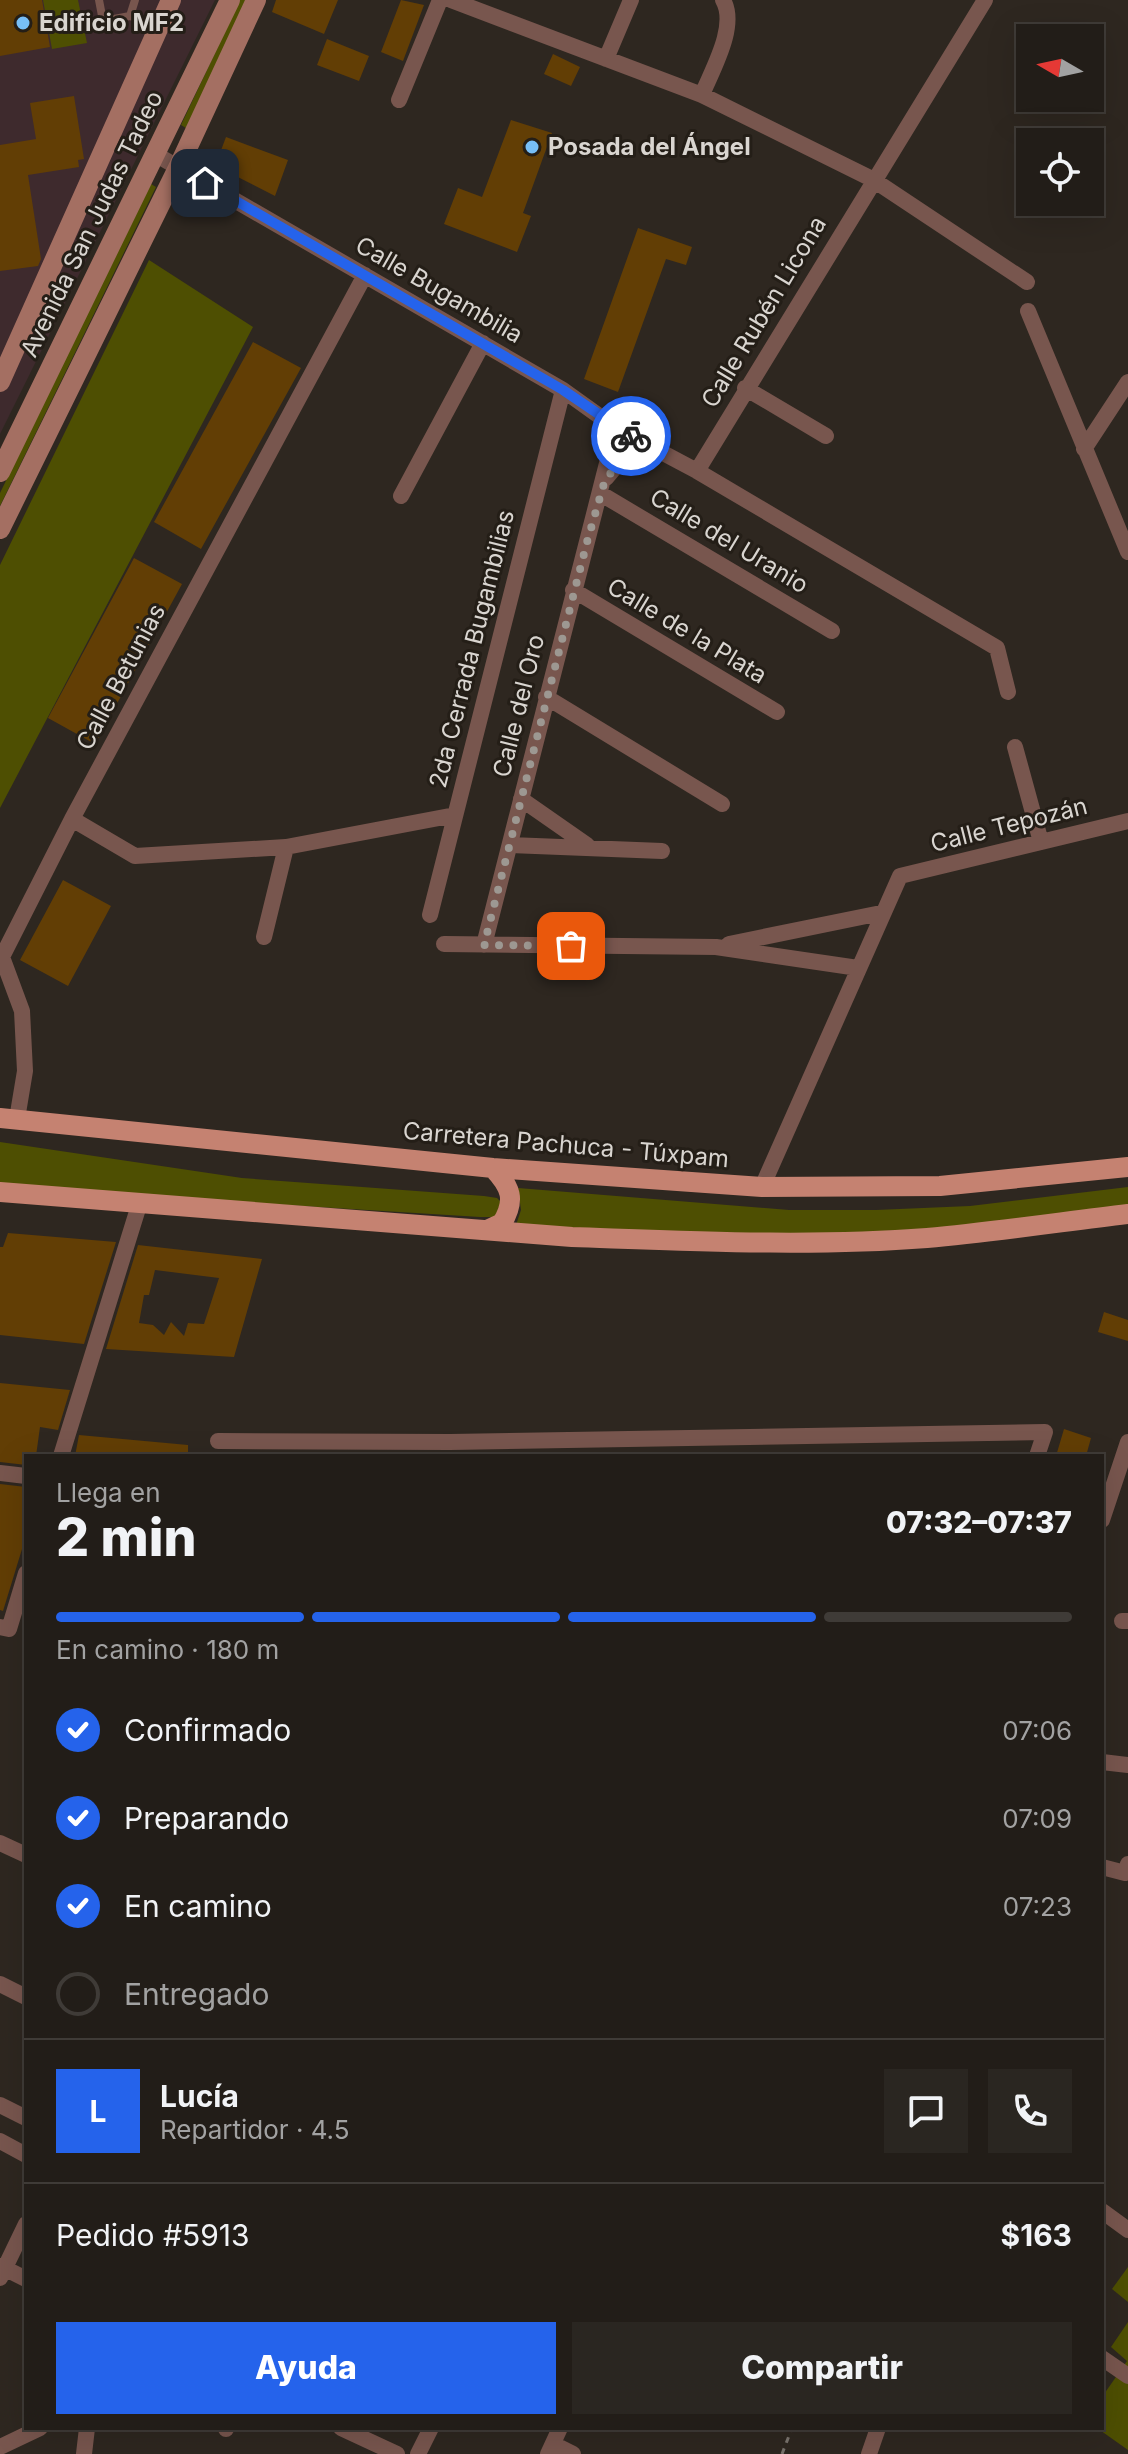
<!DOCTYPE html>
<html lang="es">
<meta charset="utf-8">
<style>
body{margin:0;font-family:Inter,sans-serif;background:#2a2621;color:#f1f3f6;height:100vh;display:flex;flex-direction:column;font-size:30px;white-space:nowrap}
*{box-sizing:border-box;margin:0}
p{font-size:26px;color:#a2a2a2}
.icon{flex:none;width:44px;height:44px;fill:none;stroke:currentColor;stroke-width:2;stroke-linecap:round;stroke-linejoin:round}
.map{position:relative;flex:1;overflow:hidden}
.details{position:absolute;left:24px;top:1454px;width:1080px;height:976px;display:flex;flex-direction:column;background:#221d18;border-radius:0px;box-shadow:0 8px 32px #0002,0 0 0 2px #3f3b37}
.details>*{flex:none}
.needle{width:52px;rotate:279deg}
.fabs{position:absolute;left:1016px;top:24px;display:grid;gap:16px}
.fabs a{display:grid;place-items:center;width:88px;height:88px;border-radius:0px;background:#221d18;box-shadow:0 8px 32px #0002,0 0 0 2px #3f3b37;font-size:40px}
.pin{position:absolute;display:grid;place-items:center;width:68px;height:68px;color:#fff;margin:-34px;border-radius:16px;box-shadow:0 4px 12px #0006}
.courier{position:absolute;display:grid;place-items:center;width:80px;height:80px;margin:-40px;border:6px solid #2563eb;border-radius:50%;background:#fff;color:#222;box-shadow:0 2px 10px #0007}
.overview em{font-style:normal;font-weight:800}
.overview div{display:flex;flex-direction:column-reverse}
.overview{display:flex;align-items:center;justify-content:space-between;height:136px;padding:0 32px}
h1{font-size:52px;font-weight:800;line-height:60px}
.bar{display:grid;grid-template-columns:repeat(4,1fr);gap:12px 8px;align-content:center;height:96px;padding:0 32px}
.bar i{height:10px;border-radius:6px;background:#3f3b37}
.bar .selected{background:#2563eb}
.bar p{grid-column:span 4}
.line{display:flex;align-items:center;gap:20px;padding:0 32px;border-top:2px solid #3f3b37}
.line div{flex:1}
.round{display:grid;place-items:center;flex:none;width:84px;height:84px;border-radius:0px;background:#2a2621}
ol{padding:0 32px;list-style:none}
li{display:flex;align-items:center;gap:24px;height:88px}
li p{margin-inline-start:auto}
li .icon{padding:8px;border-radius:50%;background:#2563eb;color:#fff;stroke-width:4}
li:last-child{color:#a2a2a2}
li i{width:44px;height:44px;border:4px solid #3f3b37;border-radius:50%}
.button{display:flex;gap:16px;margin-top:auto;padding:16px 32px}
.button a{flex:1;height:92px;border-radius:0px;background:#2563eb;color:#fff;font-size:32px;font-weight:800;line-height:92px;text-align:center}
.button a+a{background:#2a2621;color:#f1f3f6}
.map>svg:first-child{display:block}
</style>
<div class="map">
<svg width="1128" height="2454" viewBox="0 0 1128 2454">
<rect width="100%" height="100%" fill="#2e2720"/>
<path fill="#3e2a2d" d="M 0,0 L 215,0 L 0,434 Z"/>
<path fill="#4e4f02" d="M 43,0 L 78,0 L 87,43 L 52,49 Z
M 240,0 L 247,0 L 186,128 L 181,125 Z
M 151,184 L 156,187 L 0,506 L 0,493 Z
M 149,260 L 253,327 L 0,808 L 0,565 Z
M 0,1142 L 242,1178 L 484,1196 L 497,1198 L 501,1202 L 495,1217 L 480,1217 L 0,1187 Z
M 1128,1187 L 1128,1207 L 970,1226 L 785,1237 L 515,1228 L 521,1210 L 518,1188 L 789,1210 L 876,1210 L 970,1206 Z
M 1128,2267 L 1128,2302 L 1112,2289 Z
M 1128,2322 L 1128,2450 L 1097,2428 L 1102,2428 L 1102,2397 L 1127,2361 L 1111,2347 Z"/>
<path fill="#623e05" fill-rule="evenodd" d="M 0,0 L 42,0 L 50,47 L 0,56 Z
M 276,0 L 338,0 L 324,34 L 272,12 Z
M 401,0 L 424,5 L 403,61 L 381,52 Z
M 327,39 L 369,56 L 359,81 L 317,65 Z
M 553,54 L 580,67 L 571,86 L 544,74 Z
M 74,96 L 84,159 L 78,160 L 79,167 L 28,175 L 41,259 L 38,266 L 0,271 L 0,145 L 36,139 L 30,103 Z
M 511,120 L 552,133 L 523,213 L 531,216 L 517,252 L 444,224 L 458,188 L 482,197 Z
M 226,137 L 288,160 L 275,196 L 230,173 L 217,161 Z
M 638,228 L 692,247 L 686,265 L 666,259 L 618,392 L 584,379 Z
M 253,342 L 301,368 L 201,549 L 154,522 Z
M 134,558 L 182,584 L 95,744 L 48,718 Z
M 63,880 L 111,906 L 68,986 L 20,960 Z
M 8,1233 L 116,1242 L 84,1344 L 0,1335 L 0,1247 L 3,1247 Z
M 138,1245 L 262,1259 L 234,1357 L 106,1349 ZM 155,1270 L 219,1278 L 204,1324 L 188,1323 L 184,1336 L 171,1322 L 164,1335 L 153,1325 L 139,1323 L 144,1295 L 149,1295 Z
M 1104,1312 L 1128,1320 L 1128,1341 L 1098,1332 Z
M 0,1383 L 70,1390 L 58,1430 L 40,1427 L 36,1456 L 26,1456 L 26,1465 L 0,1462 Z
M 1064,1429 L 1091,1438 L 1086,1456 L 1056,1456 Z
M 79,1435 L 188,1445 L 188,1456 L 75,1456 Z
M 0,1484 L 26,1487 L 26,1536 L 3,1611 L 0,1610 Z"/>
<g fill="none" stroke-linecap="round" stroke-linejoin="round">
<path stroke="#7a746e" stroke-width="3" stroke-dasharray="6 6" stroke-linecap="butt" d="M 782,2454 L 792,2428"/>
<path stroke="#78564e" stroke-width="8" d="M 99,0 L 103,21 L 130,16 L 158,26
M 130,16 L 135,0"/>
<path stroke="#78564e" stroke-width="16" d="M 451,0 L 702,95 L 872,179 L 1027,282
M 606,59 L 631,0
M 702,95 C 712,70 738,26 723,0
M 399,100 L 440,0
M 155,154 L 563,390 L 616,428 L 697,471 L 997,648 L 1008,692
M 1028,311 L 1128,552
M 745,388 L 826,436
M 1084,449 L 1128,382
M 697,471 L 985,0
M 606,478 L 638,440
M 601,494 L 832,631
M 401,496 L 483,343
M 573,590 L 777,712
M 546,697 L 722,804
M 1015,747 L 1041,842
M 521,799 L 587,845
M 72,819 L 135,856 L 286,847 L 455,815
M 510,845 L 662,851
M 430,915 L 563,390
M 264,937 L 286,847
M 444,944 L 716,947 L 858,968
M 729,944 L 881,913
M 484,945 L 616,428
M 17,1119 L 25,1071 L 22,1011 L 2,957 L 72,819 L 365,275
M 762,1187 L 900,876 L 1128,821
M 218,1441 L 450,1442 L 1045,1432 L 1037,1456
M 61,1456 L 140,1202
M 0,1473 L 26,1476
M 1102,1520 L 1128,1442
M 1122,1621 L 1128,1621
M 0,1627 L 9,1629 L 26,1573
M 1102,1762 L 1128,1765
M 0,1843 L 26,1855
M 1102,1867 L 1125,1873 L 1128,1864
M 0,1984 L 26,1997
M 0,2105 L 26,2118
M 0,2141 L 26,2155
M 1102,2211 L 1128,2230
M 0,2266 L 26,2279
M 0,2278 L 26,2224
M 1102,2358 L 1128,2376
M 341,2428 L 397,2454
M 226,2429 L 226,2428
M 553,2444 L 573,2454
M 0,2447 L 40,2428
M 84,2454 L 87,2428
M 418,2454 L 431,2428
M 548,2454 L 560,2428
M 869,2454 L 878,2428"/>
<path stroke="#a46f62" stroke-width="20" d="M 0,382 L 171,0
M 0,472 L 230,0
M 0,529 L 178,168 L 256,0"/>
<path stroke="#c58271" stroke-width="20" d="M 0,1118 L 493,1168 L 762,1187 L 940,1186 L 1128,1167
M 0,1192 L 572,1237 C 690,1241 810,1247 927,1238 C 994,1232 1061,1222 1128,1214
M 487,1230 L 502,1223 C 516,1200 511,1187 493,1168"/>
</g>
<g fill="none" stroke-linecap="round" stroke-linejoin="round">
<path stroke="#9d9892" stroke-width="8" stroke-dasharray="0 14.4" d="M 571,946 L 484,945 L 587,542 L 605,480 L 638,440 L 631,436"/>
<path stroke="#2563eb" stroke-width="10" d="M 205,183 L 563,390 L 631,436"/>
</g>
<g fill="#77bff7" stroke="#241e17" stroke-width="3">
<circle cx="23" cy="23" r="8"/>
<circle cx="532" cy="147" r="8"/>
</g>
<g text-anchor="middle" stroke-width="6" stroke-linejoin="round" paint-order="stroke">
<g font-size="24" font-weight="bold" fill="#d9d5d0" stroke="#241e17" text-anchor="start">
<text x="39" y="31">Edificio MF2</text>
<text x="548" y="155">Posada del Ángel</text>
</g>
<g font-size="24" fill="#d9d5d0" stroke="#241e17">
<text transform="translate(92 224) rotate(-64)" y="8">Avenida San Judas Tadeo</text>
<text transform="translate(439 290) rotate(30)" y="8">Calle Bugambilia</text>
<text transform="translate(764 312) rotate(-59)" y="8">Calle Rubén Licona</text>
<text transform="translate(729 541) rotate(31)" y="8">Calle del Uranio</text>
<text transform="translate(687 631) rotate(31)" y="8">Calle de la Plata</text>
<text transform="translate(472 649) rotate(-76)" y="8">2da Cerrada Bugambilias</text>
<text transform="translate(121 677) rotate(-62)" y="8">Calle Betunias</text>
<text transform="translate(519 706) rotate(-76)" y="8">Calle del Oro</text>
<text transform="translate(1009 825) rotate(-14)" y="8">Calle Tepozán</text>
<text transform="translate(566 1145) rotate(5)" y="8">Carretera Pachuca - Túxpam</text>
</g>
</g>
</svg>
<div class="fabs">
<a><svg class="needle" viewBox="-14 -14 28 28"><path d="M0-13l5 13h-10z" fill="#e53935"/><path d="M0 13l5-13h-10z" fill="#a2a2a2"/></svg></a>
<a><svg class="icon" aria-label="locate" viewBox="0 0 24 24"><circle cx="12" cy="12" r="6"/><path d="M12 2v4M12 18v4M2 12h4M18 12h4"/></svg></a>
</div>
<div class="pin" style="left:571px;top:946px;background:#ea580c"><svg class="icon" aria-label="bag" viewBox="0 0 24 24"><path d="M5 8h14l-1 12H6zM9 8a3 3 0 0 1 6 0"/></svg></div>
<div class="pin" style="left:205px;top:183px;background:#1f2937"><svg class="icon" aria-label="home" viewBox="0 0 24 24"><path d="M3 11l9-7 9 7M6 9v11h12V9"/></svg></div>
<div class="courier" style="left:631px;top:436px"><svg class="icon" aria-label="bike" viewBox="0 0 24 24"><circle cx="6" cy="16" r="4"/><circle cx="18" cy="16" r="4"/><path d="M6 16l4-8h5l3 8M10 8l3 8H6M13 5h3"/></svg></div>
<section class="details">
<div class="overview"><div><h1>2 min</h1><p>Llega en</p></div><em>07:32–07:37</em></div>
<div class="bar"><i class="selected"></i><i class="selected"></i><i class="selected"></i><i></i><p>En camino · 180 m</p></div>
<ol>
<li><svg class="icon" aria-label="check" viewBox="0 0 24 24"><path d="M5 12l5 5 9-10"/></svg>Confirmado<p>07:06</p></li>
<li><svg class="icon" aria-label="check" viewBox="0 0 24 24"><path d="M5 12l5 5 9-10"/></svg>Preparando<p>07:09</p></li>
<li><svg class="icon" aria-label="check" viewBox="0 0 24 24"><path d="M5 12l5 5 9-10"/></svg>En camino<p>07:23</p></li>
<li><i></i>Entregado</li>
</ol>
<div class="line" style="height:144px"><b class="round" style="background:#2563eb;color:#fff">L</b><div><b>Lucía</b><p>Repartidor · 4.5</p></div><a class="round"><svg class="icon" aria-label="chat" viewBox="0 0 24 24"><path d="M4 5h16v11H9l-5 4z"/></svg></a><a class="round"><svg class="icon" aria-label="phone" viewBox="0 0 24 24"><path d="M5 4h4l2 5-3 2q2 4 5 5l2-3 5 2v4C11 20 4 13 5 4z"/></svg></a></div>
<div class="line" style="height:104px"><div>Pedido #5913</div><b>$163</b></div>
<div class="button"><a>Ayuda</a><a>Compartir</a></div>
</section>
</div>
